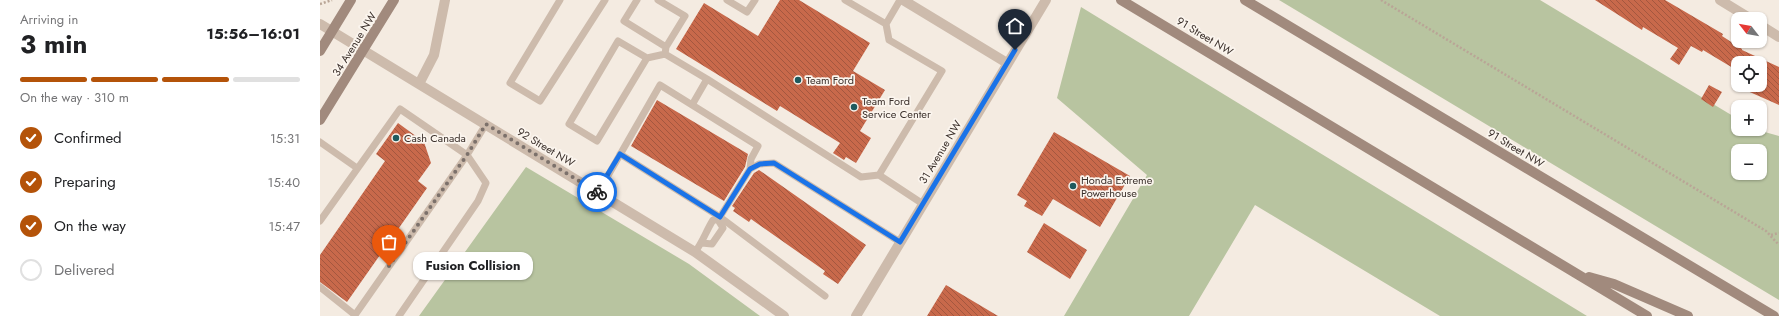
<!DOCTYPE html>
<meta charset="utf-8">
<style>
body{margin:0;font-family:Jost,sans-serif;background:#f2f2f2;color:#202124;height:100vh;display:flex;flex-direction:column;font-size:15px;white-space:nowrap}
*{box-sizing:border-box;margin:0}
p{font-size:13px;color:#757577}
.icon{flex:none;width:22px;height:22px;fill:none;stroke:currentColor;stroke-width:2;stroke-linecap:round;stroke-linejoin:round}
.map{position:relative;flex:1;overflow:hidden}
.details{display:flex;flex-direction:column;background:#fff;width:320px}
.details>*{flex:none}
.needle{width:26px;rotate:301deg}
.tools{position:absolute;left:1411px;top:12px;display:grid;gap:8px}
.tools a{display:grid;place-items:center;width:36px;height:36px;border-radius:8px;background:#fff;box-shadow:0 1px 3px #0004;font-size:20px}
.pin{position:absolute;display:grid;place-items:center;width:34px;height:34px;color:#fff;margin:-41px -17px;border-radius:50% 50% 50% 0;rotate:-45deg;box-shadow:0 0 4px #0007}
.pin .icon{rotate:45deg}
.courier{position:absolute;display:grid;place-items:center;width:40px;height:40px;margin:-20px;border:3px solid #1a73e8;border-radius:50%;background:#fff;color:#222;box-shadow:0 1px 5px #0007}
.bubble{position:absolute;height:28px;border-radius:12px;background:#fff;box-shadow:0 1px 3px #0004;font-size:13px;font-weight:700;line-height:28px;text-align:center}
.summary em{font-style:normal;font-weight:700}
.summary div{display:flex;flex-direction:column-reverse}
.summary{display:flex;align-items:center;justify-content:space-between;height:68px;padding:0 20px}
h1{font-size:26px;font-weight:700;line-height:30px}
.bar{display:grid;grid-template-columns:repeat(4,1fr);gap:6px 4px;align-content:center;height:48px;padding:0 20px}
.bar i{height:5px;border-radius:3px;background:#e0e0e0}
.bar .active{background:#b45309}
.bar p{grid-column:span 4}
ol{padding:0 20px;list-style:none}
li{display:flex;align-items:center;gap:12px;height:44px}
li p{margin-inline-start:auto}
li .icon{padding:4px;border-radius:50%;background:#b45309;color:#fff;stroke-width:4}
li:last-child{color:#757577}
li i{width:22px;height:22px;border:2px solid #e0e0e0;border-radius:50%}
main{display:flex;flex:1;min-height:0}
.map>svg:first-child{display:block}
</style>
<main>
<section class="details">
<div class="summary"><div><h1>3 min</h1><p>Arriving in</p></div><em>15:56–16:01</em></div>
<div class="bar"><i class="active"></i><i class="active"></i><i class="active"></i><i></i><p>On the way · 310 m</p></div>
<ol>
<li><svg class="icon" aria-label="check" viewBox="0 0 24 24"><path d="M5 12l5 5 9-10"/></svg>Confirmed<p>15:31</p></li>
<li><svg class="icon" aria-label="check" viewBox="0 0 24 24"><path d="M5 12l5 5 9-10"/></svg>Preparing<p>15:40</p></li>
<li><svg class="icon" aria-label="check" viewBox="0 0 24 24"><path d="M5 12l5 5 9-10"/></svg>On the way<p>15:47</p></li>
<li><i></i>Delivered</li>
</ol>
</section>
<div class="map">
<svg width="1459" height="316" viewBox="0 0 1459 316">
<defs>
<pattern id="building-back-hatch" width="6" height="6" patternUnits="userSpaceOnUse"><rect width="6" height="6" fill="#c8694b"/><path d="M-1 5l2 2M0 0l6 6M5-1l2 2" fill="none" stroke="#a4573f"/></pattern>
</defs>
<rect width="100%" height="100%" fill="#f4ebe1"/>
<path fill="#b8c4a0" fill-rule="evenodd" d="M 959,0 L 1220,0 L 1418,119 L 1418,129 L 1434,129 L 1459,136 L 1459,300 ZM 1418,151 L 1440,151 L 1440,173 L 1418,173 Z
M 761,7 L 1267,316 L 1120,316 L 935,205 L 869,316 L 744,316 L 827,175 L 737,98 Z
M 206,167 L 369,264 L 440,316 L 99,316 Z"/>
<path fill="url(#building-back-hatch)" d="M 460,0 L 479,0 L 550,43 L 533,71 L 565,90 L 540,131 L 551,138 L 536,163 L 526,157 L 524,160 L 513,153 L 520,143 L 460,106 L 457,111 L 356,49 L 384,3 L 438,36 Z
M 1275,0 L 1345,0 L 1403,34 L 1402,36 L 1422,49 L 1422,50 L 1459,67 L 1459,105 L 1414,85 L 1440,85 L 1440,63 L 1418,63 L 1418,71 L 1383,50 L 1382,52 L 1371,46 L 1359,65 L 1350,59 L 1358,48 L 1323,27 L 1322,30 Z
M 1389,85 L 1402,92 L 1393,107 L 1381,99 Z
M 337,100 L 428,154 L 425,167 L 404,201 L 311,146 Z
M 78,123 L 104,142 L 111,163 L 98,181 L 107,188 L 27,302 L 0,282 L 0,255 L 65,161 L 56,154 Z
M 734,132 L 810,176 L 780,227 L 733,199 L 722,216 L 704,206 L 707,201 L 697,195 Z
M 439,170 L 546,245 L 518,284 L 503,274 L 505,271 L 431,219 L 429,222 L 413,211 L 415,208 L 412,206 L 434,173 Z
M 724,223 L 767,250 L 750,279 L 707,252 Z
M 626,285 L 678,316 L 607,316 Z"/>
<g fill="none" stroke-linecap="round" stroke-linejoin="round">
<path stroke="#b9a596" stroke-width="2.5" stroke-dasharray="2 2" stroke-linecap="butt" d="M 1061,0 L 1446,231 L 1459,245
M 0,4 L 12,0
M 1451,235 L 1459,233"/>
<path stroke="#cdbbac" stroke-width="7" d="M 240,0 L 190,83 L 220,101 L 285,0
M 317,0 L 304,21 L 346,47
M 338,0 L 365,16 L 346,47 L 345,54
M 407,0 L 427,12 L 435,0
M 525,0 L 566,24
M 580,0 L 566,24 L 569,40 L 622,71 L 559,175 L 603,204
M 327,58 L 298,41 L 249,124 L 277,141 L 327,58 L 345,54 L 387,79
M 372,105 L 387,79 L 541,177 L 559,175
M 0,142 L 37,168
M 300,154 L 400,217 L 505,296
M 278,193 L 340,85 L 438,146 L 431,159 L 430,169
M 398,220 L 430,169 L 439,164 L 454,163 L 580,242
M 0,221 L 80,109 L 147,155 L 166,183 L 158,201 L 79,316
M 382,243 L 392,244 L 403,228 L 398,220
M 375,252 C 383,242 386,231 393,220 L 398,220
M 0,287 L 35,315 L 147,155 L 166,124"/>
<path stroke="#cdbbac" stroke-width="10" d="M 583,0 L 687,63
M 1400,0 L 1431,19
M 0,24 L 375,252 L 464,316
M 1440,25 L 1459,37
M 99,84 L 114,55 L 125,0
M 536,316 L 726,0"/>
<path stroke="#a18a7d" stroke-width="10" d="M 801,0 L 1327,316
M 925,0 L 1454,316
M 0,51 L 31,0
M 0,120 L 74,0
M 1269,277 L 1294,284 L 1368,316"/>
</g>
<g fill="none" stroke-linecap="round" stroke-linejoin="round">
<path stroke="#7c716b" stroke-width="4" stroke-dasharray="0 7.2" d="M 69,266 L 147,155 L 166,124 L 277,192"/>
<path stroke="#1a73e8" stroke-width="5" d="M 277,192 L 300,154 L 400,217 L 430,169 L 440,164 L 454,163 L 580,242 L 695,50"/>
</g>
<g fill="#1f5a5e" stroke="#fbf5ee" stroke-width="1.5">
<circle cx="478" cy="80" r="4"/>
<circle cx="534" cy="107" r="4"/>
<circle cx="76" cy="138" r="4"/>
<circle cx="753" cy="186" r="4"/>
</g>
<g text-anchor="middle" stroke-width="3.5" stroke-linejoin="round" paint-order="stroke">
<g font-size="11" fill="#3b302b" stroke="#fbf5ee">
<text transform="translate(885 36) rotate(31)" y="4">91 Street NW</text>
<text transform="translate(34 44) rotate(-58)" y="4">34 Avenue NW</text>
<text transform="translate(226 147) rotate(31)" y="4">92 Street NW</text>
<text transform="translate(1196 148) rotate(31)" y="4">91 Street NW</text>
<text transform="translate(620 152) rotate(-59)" y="4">31 Avenue NW</text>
</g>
<g font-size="11" fill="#3b302b" stroke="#fbf5ee" text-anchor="start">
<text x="486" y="84">Team Ford</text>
<text x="542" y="105">Team Ford<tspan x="542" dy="13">Service Center</tspan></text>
<text x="84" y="142">Cash Canada</text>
<text x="761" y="184">Honda Extreme<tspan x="761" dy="13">Powerhouse</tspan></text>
</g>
</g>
</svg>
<div class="tools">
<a><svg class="needle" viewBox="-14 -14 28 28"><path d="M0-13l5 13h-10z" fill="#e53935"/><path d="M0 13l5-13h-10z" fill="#757577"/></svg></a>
<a><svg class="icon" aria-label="locate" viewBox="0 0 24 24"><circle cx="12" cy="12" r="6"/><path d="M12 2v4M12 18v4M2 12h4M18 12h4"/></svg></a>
<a>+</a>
<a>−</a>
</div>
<div class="pin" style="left:69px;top:266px;background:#ea580c"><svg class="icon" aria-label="bag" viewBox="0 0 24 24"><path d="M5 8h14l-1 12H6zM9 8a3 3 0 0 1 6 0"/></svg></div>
<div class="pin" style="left:695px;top:50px;background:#1f2937"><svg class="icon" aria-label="home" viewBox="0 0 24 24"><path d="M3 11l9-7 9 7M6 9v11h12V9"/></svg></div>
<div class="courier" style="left:277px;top:192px"><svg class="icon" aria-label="bike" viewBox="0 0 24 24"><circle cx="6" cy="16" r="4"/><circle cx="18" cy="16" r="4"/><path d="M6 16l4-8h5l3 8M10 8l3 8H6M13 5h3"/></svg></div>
<div class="bubble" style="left:93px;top:252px;width:120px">Fusion Collision</div>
</div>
</main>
